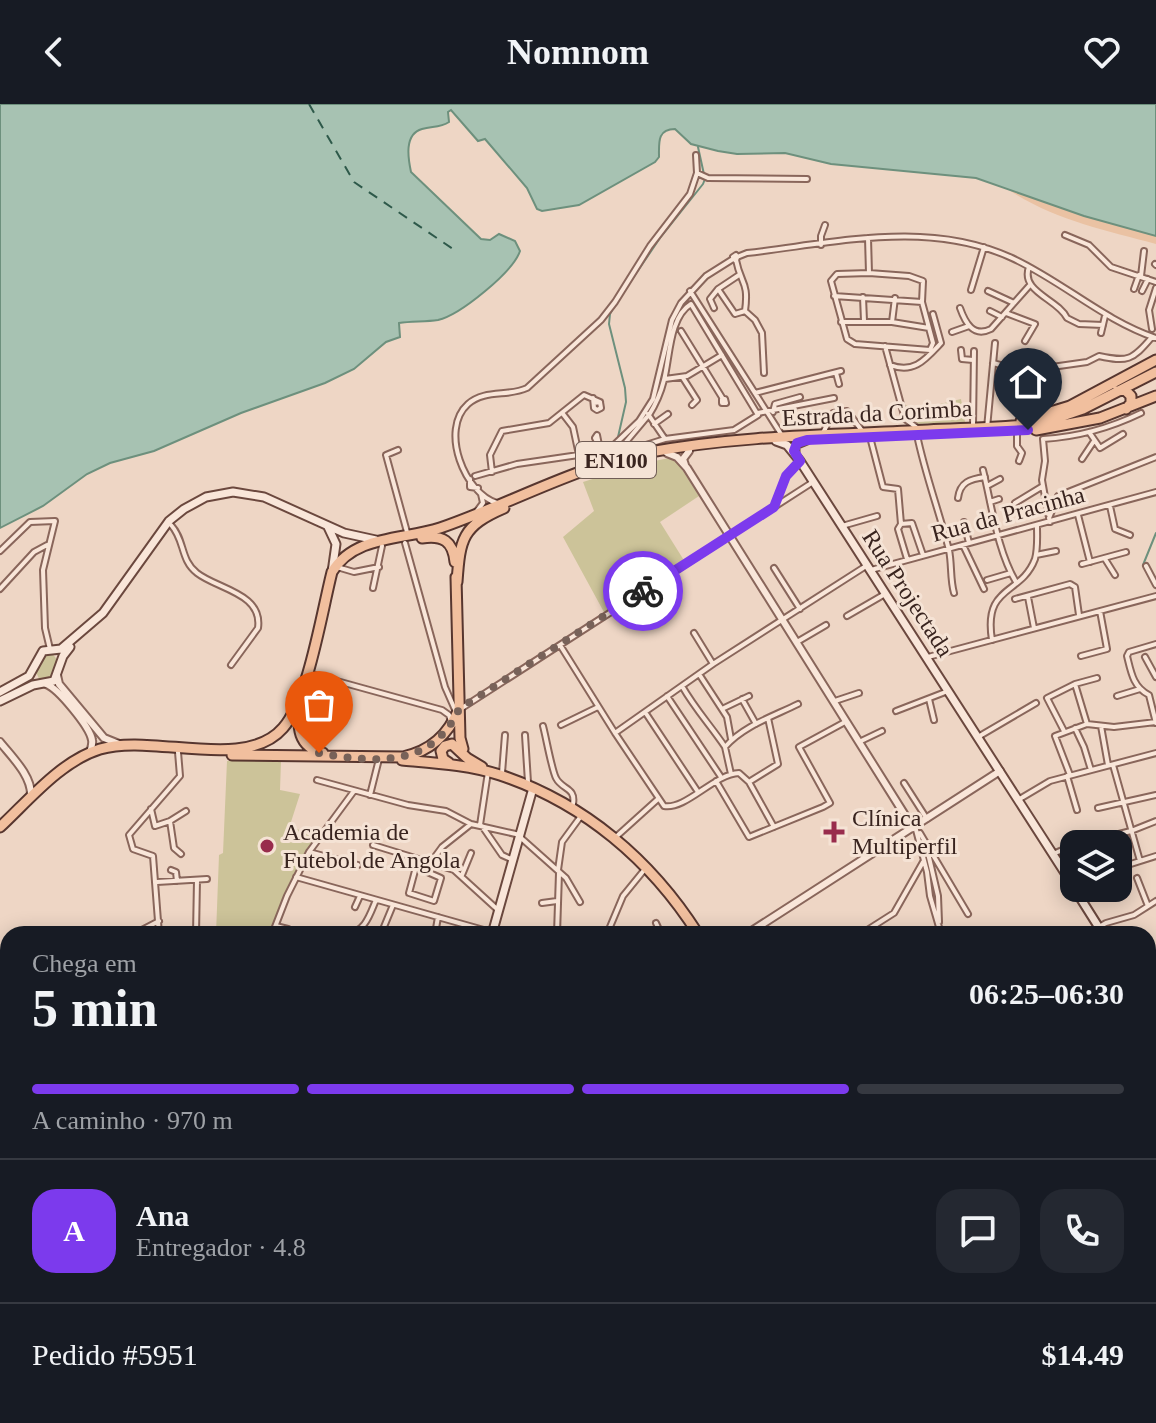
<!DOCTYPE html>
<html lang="pt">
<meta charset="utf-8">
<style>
body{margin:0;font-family:"Times New Roman",serif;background:#242831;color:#f1f3f6;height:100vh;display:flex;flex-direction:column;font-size:30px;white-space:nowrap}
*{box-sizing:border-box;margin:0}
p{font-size:26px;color:#9ea1a6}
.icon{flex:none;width:44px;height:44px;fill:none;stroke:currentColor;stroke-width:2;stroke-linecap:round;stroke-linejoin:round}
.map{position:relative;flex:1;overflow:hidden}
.sheet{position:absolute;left:0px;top:822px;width:1156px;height:498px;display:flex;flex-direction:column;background:#171b24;border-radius:24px 24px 0 0;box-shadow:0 4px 20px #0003}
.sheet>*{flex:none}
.controls{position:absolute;left:1060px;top:726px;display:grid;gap:16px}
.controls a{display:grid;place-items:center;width:72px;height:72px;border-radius:16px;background:#171b24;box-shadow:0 4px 20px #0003;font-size:40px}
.pin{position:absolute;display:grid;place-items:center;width:68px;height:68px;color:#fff;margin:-82px -34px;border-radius:50% 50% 50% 0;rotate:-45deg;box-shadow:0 0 8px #0007}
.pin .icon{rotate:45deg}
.courier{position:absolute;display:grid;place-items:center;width:80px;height:80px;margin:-40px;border:6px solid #7c3aed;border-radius:50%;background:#fff;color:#222;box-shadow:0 2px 10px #0007}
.overview em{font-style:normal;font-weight:800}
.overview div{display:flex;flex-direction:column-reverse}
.overview{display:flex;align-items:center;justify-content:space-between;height:136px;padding:0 32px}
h1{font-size:52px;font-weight:800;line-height:60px}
.bar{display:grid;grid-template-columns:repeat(4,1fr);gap:12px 8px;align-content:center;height:96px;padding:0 32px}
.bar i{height:10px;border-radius:6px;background:#363941}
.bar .active{background:#7c3aed}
.bar p{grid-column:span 4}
.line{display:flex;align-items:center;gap:20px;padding:0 32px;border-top:2px solid #363941}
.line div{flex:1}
.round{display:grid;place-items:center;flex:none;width:84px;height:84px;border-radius:24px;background:#242831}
header{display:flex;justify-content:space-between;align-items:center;height:104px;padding:0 32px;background:#171b24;font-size:36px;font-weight:800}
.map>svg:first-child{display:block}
</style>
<header><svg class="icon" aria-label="back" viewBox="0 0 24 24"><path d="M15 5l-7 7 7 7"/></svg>Nomnom<svg class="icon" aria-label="heart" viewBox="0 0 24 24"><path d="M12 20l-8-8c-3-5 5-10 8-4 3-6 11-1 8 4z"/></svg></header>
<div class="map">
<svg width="1156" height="1319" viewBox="0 0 1156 1319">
<rect width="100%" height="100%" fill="#eed6c5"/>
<path fill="#ccc399" d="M 961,295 L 965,318 L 915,320 L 907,314 L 904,302 L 907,301 L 910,309 L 920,314 L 941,309 L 940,300 Z
M 674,353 L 699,392 L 660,418 L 685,458 L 605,510 L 563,433 L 594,407 L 583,378 L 640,360 Z
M 50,549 C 62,555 56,565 53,575 L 40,577 L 36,568 L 39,554 Z
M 227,657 L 281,657 L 280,686 L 300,690 L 290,721 L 316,735 L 304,755 L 273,827 L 267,826 L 266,830 L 216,830 L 219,751 L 223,749 Z"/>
<path fill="#eac2a3" d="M 1006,84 L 1084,112 L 1156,132 L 1156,140 C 1104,126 1051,115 1006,84 Z"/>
<path fill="#a7c2b2" stroke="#6d907d" stroke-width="2" d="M 0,0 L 1156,0 L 1156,132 L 1084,112 L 976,74 L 831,60 L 785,49 L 737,50 L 718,47 L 691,40 L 675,25 C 657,25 659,39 659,53 L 655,58 L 579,101 L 542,107 L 537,105 L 527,84 L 485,35 L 478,37 L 451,6 L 448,8 L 449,18 C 440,24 432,22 422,25 C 404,30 408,54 411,68 L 481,135 L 490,136 L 499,130 L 515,137 L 520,147 C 513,168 460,211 438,216 C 425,218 412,217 399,219 L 400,233 L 386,238 L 354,265 L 325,279 L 241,309 L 154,347 L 110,359 L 87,370 L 43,402 L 0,424 Z"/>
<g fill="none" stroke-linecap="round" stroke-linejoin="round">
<path stroke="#6d907d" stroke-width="2" d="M 622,190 L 660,134 L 703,80 L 705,75 L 698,43
M 616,199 L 610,210 L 609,220 L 625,284 L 626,298 L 618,333
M 1143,461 L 1156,429"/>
<path stroke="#2e594a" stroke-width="2" stroke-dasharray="10 8" stroke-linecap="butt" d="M 309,0 L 354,78 L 453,145"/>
<defs>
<path id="minor" d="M 697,69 L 708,74 L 807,75
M 1065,131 L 1089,141 L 1111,163 L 1156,178
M 868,134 L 869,169
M 821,141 L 821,132 L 825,121
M 736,151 L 737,154 L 735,156 L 733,153 Z
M 737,153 L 747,149 C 836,139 927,115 1012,154 C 1062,177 1103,216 1156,234
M 736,156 C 741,181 749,177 745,207 L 755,216 L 762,229 L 764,269
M 1155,160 L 1156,161
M 1029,163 C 1020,188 1058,195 1067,214 L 1079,220 L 1103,221
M 869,169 L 909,172 L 923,177 L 922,198 L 933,239 L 930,246 L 855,240 L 847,235 L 831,177 L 837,170 Z
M 739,171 L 718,185 L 735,210 L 745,207
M 1141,172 L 1144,147
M 1134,185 L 1139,171
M 971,186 L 984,143
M 690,187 L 781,330
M 988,187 L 1014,199
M 1142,187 L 1148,175
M 834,192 L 922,198
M 863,193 L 864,217
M 714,204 L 710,195 L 718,185
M 960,204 C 965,218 973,234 991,225 L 1030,181
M 990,207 L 1002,213
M 1006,209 L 1035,220 L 1025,237
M 841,218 L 892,218 L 929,224
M 892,218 L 895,194
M 1152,225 L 1149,206 L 1156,184
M 681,227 L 723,295
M 952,228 L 969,222
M 1101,229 L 1105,212
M 885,242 L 905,315 L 916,323
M 961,246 L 962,255 L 973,256
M 993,259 L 1020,266 L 1028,262 L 1052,263 L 1087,258 L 1099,252 C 1127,258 1132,257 1152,233
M 890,261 C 914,270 925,256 941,239 L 933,210
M 836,269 L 839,280
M 683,274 L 697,296 L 692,301
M 665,275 L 687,272 L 722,251
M 755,289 L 841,267
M 593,294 L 594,304 L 597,306 L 601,304 L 600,298 L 594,299
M 722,295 L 725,295 L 726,299 L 722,299 Z
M 773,308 L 775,300 L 800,293
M 758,309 L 834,294
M 563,310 L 573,323 L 579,351
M 648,310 L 665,335
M 647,313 L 626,338 L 627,344 L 633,345 L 665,335 L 734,326 L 758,311 L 691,200 C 669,213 670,254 664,276 C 661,288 656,300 649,311
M 654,320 L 668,310
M 973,322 L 974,247
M 987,324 L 995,239
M 1017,326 L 1017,342 L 1022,349 L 1019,357
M 1089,328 L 1100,344 L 1123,330
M 823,329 L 833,309 L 847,307 L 863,328
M 917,331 C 925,370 939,407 949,446 C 952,461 950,475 954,489
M 870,333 L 883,383 L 898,385 L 901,420 L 898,425 L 907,455
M 1043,335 C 1078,333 1110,324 1141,309
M 1043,335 L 1045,357 L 1042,376 L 1048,410
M 398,346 L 386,351 L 407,428
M 1082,355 L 1094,337
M 608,356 L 615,340 L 639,317 L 653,295 L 672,216 L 681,199 L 706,172 L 733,155
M 983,366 C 992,402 997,446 1016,478
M 492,368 L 490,351 L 502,327 L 549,319 L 584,291 L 600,298
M 475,372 L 517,360 L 599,348 L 601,345 L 595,334 L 597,331 L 599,341
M 470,375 L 470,383 L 478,384
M 987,382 L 1000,375
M 958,394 C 960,378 970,375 985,373
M 990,398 L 999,395
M 497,399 C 465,390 439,326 468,300 C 485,285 508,293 527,284 L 601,216 L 615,198 L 650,142 L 690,90 L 697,69 L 696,51
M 1015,399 L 1043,382
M 1110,402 L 1115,425 L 1130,431
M 774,403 L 786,372 L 800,357
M 477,407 L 483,399 L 481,390
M 1078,411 L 1090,458
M 964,418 L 969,439
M 1050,418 L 1049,414 L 1058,392 L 1156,353
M 901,420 L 912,419 L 923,451
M 171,421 C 185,436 180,456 197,469 C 217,485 263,489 258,524 L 231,561
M 842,422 L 877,412
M 405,439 L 445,583 L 456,608
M 963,441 L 984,485
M 0,447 L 30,418 L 55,417 L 43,466 L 45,524 L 50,545
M 1036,451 L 1056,447
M 1105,455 L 1115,471
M 1082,460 L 1126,448
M 1146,462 L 1156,481
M 337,463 L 354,468 L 379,463
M 774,464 L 800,505
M 871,466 L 1156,388
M 987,476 L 1011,469
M 373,484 L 382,442
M 0,485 L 34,448 L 47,441
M 1028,493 L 1034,524
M 1015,495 L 1070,480 L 1075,483 L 1079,511
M 847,512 L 885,490
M 694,529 L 713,560
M 992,536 C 983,480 1021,492 1035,455 C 1038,444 1037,433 1037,422
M 797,538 L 826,521
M 1156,540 L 1129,548 L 1127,552 C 1131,568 1133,583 1149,591 L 1156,619
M 560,541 L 615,629 L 664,702 C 686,706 714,670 739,669 L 749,678 L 774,723
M 1081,552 L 1107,545 L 1100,507
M 928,553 L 1156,492
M 1145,553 L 1156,573
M 308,569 L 442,606 L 449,611 L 451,618
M 699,570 L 727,613 L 731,635
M 1075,580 L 1087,620
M 682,582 C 695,605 711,622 725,643
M 667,592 L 721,673
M 1117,592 L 1140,585
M 742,595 L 756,620
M 929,595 L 934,616
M 835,597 L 859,589
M 462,604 L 813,378
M 722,605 L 749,592
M 896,607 L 948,587
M 645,608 L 698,688
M 561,621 L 598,603
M 543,622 C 546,633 552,667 556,674 C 562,686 576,683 573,700
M 1101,622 L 1108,661
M 1075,624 L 1084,643 L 1091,666
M 1064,627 L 1047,594 L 1075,580 L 1097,574
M 615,629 L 713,560 L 866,462
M 525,631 L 528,678
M 978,633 L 1036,599
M 859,638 L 882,627
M 1113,661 L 1140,757
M 502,669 L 505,631
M 731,670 L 725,643 C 743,622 774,612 798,600
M 1070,671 L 1055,632 L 1087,620 L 1114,623 L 1156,618
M 1067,672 L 1077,706
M 317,676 L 408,701 L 446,707 L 471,720
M 716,677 L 749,733 L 823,703 L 830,699 L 799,643 L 845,618
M 749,678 L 778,660 L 768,614
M 904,679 L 927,715
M 370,691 L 379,655
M 1018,696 L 1050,677 L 1156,649
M 1098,704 L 1156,691
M 151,705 L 155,722 L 170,717 L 186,707
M 170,717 L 174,744 L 181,750
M 480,721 L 488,668
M 482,722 L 502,751 L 513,756
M 915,722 L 927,768 L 930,792 L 941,830
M 920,729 L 968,810
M 617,732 L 658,695
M 520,733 L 566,774 L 580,798
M 1078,740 L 1131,727 L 1156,717
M 373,741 L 454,766 L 498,806
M 927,745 L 938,792 L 939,818
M 309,748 L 358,761
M 1053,750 L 1074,741
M 431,758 L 442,743 L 471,720 L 520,731
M 416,763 L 441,774 L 434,797 L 409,789 Z
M 1118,764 L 1156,752
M 171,766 L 176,768 L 177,777
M 558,766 L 562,738 L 581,712
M 462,771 L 471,749
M 296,773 L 498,830
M 1137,774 L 1148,802
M 157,778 L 207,775
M 542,799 L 557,797
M 355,803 L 360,792
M 656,819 L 661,830
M 276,822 L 288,825 L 288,830
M 1099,823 L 1106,819 L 1134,811 L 1156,797
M 347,829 C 365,829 370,810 376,796
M 134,830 L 159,817
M 159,830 L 153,752 L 133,745 L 129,731 L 180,672 L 178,648
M 196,830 L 197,776
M 269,830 L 273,828 L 287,792 L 309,748 L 354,687
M 381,830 L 393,801
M 435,830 L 438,813
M 557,830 L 559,769
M 607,830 L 623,792 L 645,765
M 861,830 L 894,809 L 923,758
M 1148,949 L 1156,951
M 1148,1056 L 1156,1059
M 1148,1114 L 1151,1117 L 1148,1133
M 0,1253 L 8,1258
M 1148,1289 L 1156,1291
M 143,1312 L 155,1319
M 212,1312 L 225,1319
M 694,1312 L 719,1319
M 876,1312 L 905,1319
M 85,1319 L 86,1312
M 120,1319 L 121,1312
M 174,1319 L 178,1312
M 234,1319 L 240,1312
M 357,1319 L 361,1314 L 371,1319
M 625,1319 L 628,1312
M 666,1319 L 669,1312
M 749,1319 L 751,1312
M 778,1319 L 780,1312"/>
<path id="tertiary" d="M 667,349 L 677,353 L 687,364 L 913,724
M 685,361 L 683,355 L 689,347
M 57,571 L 59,580 L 104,634 L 119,640
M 46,580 C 58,584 90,623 92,636 C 93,640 91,644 90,649
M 0,638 C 12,653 32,672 31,692
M 747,830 L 1000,667
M 1137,1312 L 1156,1317
M 0,1313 L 8,1299"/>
<path id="secondary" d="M 776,337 L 787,341 L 800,357 L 1074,783
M 795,349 L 795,341 L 807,336
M 328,423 L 336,440 L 332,468
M 0,588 L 29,572 L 43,547 L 61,545 L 103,509 L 169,417 L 184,405 L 206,393 L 233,388 L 264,393 L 344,429 L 376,436
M 0,597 L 33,581 L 54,577 L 63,552 L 70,543
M 1074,784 L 1103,830
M 492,830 L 533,684
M 1148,899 L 1156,913
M 1148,1233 L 1156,1204
M 873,1319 L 874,1312
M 1125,1319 L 1127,1312"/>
<path id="primary" d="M 1117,287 L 1125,286 L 1131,292 L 1131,299 L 1126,305
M 1021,317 L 1070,302 L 1156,256
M 1036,326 L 1100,314 L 1156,292
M 422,434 C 443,431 453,437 455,458
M 456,473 L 460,634 L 463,645
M 457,478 C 460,435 462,422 504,404
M 300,601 C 297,623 298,643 323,649
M 232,651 L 403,653 C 431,647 448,631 459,605
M 402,656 C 435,659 469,661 500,671 C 584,699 651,756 698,830
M 449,659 L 443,655 L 441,647 L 445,642 L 452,640 L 467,654 L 482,663
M 0,723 C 29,696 61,657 100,645 C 152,629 245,668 283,624 C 308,596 322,507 332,468 C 354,431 403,436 440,424 C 510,400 576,362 650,348 C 741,331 835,331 928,326 C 966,324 1004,324 1042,319 L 1083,305 L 1156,268
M 0,1151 L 8,1151
M 1148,1153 L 1156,1156"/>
<path id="trunk" d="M 0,1142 L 8,1144
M 381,1312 L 392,1319
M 397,1312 L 412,1319"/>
</defs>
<use href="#minor" stroke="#89665b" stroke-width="8"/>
<use href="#tertiary" stroke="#89665b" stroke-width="10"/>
<use href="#secondary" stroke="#6b483e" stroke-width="11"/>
<use href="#primary" stroke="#57362f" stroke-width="13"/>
<use href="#trunk" stroke="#57362f" stroke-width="14"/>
<use href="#minor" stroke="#f9e6d9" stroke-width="4"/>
<use href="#tertiary" stroke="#f9e6d9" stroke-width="6"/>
<use href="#secondary" stroke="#f9e6d9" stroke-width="7"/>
<use href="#primary" stroke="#f1bf9e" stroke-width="9"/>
<use href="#trunk" stroke="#e69d7a" stroke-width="10"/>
</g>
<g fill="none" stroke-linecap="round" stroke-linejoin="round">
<path stroke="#786259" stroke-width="8" stroke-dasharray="0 14.4" d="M 319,649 C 375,659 432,664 459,605 L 643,487"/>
<path stroke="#7c3aed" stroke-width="10" d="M 643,487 L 774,403 L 786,372 L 800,357 L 794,347 L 797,339 L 807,336 L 1028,326"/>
</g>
<g fill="#982c4c" stroke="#f5e3d5" stroke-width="3">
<path d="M830 716h8v8h8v8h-8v8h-8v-8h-8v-8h8z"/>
<circle cx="267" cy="742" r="8"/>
</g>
<g text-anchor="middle" stroke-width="6" stroke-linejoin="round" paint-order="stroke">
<rect fill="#f5e3d5" stroke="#715d56" stroke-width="2" x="576" y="338" width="80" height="36" rx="6"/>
<g font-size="22" font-weight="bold" fill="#39241f">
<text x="616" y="364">EN100</text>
</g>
<g font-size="24" fill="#39241f" stroke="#f5e3d5">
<text transform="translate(877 309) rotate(-3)" y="8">Estrada da Corimba</text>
<text transform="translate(1008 410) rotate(-15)" y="8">Rua da Pracinha</text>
<text transform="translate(908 489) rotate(57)" y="8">Rua Projectada</text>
</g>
<g font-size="24" fill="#39241f" stroke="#f5e3d5" text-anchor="start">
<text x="852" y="722">Clínica<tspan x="852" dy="28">Multiperfil</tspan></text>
<text x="283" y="736">Academia de<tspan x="283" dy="28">Futebol de Angola</tspan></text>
</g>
</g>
</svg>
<div class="controls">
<a><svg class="icon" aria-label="layers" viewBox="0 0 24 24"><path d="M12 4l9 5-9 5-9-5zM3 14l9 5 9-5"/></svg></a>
</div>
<div class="pin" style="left:319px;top:649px;background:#ea580c"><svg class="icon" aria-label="bag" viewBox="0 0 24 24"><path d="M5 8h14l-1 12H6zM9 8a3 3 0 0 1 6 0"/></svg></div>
<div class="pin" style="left:1028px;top:326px;background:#1f2937"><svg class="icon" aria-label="home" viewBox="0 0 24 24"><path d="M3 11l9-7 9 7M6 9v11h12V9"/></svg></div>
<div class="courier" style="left:643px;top:487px"><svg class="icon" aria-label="bike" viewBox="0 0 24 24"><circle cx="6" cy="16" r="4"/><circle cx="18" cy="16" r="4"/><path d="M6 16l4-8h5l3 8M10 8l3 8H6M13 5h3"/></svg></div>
<section class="sheet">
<div class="overview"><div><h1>5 min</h1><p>Chega em</p></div><em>06:25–06:30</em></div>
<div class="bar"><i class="active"></i><i class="active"></i><i class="active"></i><i></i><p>A caminho · 970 m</p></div>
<div class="line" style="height:144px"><b class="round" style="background:#7c3aed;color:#fff">A</b><div><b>Ana</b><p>Entregador · 4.8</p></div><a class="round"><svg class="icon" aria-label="chat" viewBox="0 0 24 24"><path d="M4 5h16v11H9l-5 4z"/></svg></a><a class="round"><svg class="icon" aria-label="phone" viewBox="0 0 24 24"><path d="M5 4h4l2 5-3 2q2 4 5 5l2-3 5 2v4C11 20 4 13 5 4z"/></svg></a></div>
<div class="line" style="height:104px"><div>Pedido #5951</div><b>$14.49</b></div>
</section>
</div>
